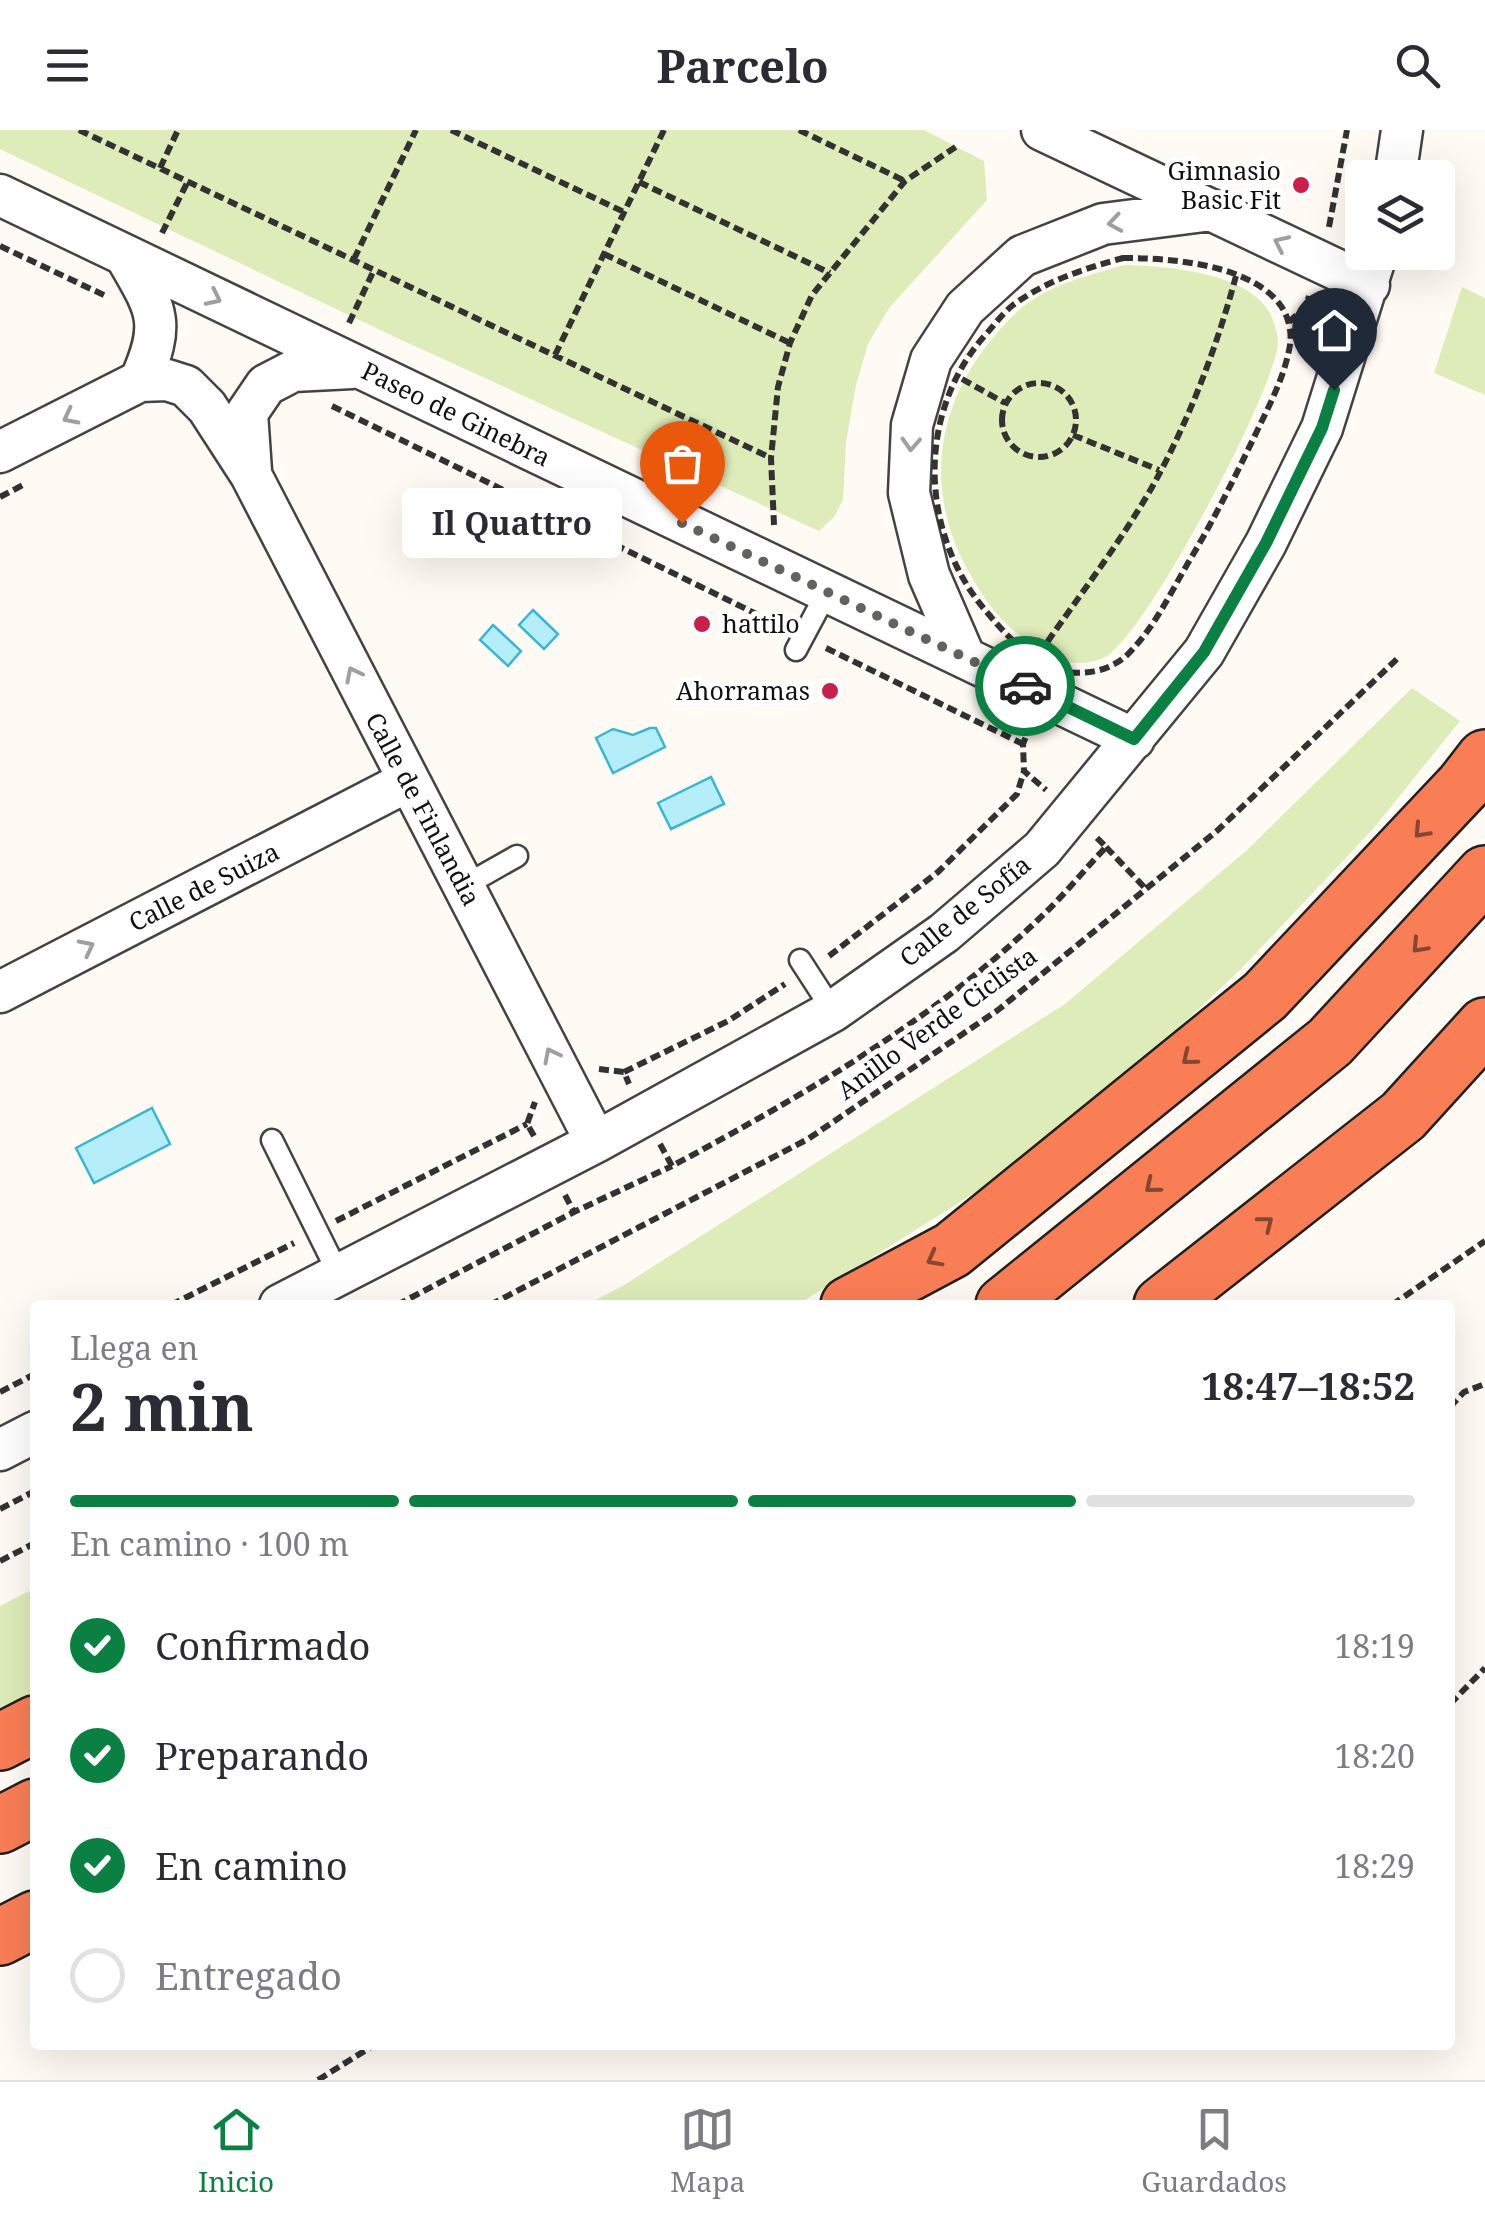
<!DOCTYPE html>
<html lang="es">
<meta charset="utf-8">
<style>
body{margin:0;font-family:"Noto Serif",serif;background:#f7f7f7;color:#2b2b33;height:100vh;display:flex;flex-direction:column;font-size:38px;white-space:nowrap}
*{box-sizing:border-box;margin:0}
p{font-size:32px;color:#7c7c81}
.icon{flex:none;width:55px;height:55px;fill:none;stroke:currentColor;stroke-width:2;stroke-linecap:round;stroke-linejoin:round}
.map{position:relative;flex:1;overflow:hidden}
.panel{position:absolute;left:30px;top:1170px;width:1425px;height:750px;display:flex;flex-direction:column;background:#fff;border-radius:10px;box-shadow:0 10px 40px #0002}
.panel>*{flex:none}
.buttons{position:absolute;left:1345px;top:30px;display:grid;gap:20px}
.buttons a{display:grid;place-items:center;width:110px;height:110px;border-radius:10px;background:#fff;box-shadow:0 10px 40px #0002;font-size:50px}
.pin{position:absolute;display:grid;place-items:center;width:85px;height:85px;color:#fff;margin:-102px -42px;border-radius:50% 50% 50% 0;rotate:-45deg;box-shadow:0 0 10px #0007}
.pin .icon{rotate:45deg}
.courier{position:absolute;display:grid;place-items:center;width:100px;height:100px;margin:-50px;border:8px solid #0b8043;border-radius:50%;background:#fff;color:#222;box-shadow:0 2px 12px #0007}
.bubble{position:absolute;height:70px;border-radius:10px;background:#fff;box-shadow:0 10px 40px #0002;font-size:32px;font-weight:700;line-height:70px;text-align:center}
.overview em{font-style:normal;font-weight:700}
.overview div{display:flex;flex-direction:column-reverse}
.overview{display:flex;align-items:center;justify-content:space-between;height:170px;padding:0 40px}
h1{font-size:65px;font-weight:700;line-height:75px}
.bar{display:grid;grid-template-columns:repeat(4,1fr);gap:15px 10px;align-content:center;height:120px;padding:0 40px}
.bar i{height:12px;border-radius:8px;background:#e1e1e2}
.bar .on{background:#0b8043}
.bar p{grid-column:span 4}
ol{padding:0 40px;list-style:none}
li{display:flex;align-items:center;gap:30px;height:110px}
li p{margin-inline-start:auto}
li .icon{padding:10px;border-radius:50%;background:#0b8043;color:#fff;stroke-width:4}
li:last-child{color:#7c7c81}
li i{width:55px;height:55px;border:5px solid #e1e1e2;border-radius:50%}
header{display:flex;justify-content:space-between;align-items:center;height:130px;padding:0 40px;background:#fff;font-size:45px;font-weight:700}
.menu{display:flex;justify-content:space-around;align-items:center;height:140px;border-top:2px solid #e1e1e2;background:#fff;font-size:28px;color:#7c7c81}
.menu a{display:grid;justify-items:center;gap:5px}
.menu .on{color:#0b8043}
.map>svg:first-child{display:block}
</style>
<header><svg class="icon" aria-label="menu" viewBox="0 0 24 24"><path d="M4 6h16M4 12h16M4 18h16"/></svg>Parcelo<svg class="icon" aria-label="search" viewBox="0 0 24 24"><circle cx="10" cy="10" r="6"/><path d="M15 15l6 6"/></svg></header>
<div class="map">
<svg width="1485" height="1950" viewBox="0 0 1485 1950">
<rect width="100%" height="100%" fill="#fffaf3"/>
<path fill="#deecb9" d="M 0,0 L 924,0 L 984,31 L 987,70 L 889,178 L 868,214 L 856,255 L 846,312 L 843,370 L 834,387 L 819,401 L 395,207 L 0,19 Z
M 1124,135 C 1165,136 1247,142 1270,183 C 1273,189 1278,204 1278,212 C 1277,257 1145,507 1105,527 C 1078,540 1058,530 1035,516 C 1006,499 986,473 970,444 C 917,352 940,256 1015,184 C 1043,156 1087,146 1124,135 Z
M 1462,157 L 1485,168 L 1485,265 L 1434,243 Z
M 1412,558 L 1460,591 L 1373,699 L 1241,839 L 1167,909 L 1020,1034 L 797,1175 L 586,1175 L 621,1157 L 1065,874 L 1246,721 Z
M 35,1458 L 35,1570 L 0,1588 L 0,1476 Z"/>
<path fill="#b5eef9" stroke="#38b6d4" stroke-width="2.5" d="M 533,480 L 558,504 L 544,519 L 519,495 Z
M 493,495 L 521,521 L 508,536 L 480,510 Z
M 650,598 L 656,598 L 665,617 L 613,643 L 596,608 L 613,599 L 633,605 Z
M 711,647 L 724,674 L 671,699 L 658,673 Z
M 152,978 L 170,1014 L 94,1053 L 76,1018 Z"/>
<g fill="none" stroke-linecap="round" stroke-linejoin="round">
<defs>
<path id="service" d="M 796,520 L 827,462
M 464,756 L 517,726
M 800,830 L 833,881
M 272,1010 L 339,1145"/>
<path id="minor" d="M 1042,0 L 1369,155
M 1395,48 L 1402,0
M 0,65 L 1134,609
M 125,125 C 156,179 167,191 140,251
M 0,322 L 140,251 L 167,250 L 186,256 L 207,277 L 251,345 L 596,1012
M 251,341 L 247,283 L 266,255 L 293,241 L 352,238
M 965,528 L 929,445 L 909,363 L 912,295 L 931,230 L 965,178 L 1022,126 L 1103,94 L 1212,80
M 0,862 L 408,651
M 280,1175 L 596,1012 L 833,881 L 944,803 L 1042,719 L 1204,522 L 1266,413 L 1322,298 L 1377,122
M 0,1320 L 35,1302"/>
<path id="motorway" d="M 849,1175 L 952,1120 L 1265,866 L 1464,655 L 1485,628
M 1004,1175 L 1330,912 L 1485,744
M 1162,1175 L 1403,986 L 1485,896
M 0,1612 L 35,1594
M 0,1695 L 35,1677
M 0,1807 L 35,1789"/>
</defs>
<use href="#service" stroke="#434343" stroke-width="25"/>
<use href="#minor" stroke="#434343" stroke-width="45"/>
<use href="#motorway" stroke="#212121" stroke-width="60"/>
<path stroke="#323232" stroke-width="6" stroke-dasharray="10 5" stroke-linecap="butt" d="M 79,0 L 771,328
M 451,0 L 624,82
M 799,0 L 905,51
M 160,38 L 178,0
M 639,52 L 830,143
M 1329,97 L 1347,0
M 162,103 L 188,51
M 0,116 L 108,167
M 604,124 L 790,213
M 1123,128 C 1170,128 1255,134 1283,179 C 1289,189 1292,204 1290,215 C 1285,245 1271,272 1258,299 C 1236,345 1214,390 1188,433 C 1170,464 1155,496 1130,522 C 1120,533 1105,540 1090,542 C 1045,549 1011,511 985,480 C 918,400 917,280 987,203 C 995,194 1003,183 1013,175 C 1046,151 1083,139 1123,128 Z
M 354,129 L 416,0
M 1289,192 L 1306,176 L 1309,166
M 349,193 L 374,140
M 555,225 L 664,0
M 962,249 L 1005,273
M1002 290a37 37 0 1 1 74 0a37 37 0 1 1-74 0Z
M 332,276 L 783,497
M 1073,305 L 1159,340
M 0,367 L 23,355
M 774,395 L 771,328 L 778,257 L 790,213 L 812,165 L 905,51 L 957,16
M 826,518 L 1023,614
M 1039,524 C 1076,470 1118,416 1151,359 C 1188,293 1216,220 1236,146
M 1031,594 L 1023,614 L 1024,641 L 1046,660
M 1106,717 L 1146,759
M 829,826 L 938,742 L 1017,664 L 1024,641
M 599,939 L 624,942 L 629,954
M 624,942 L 728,891 L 785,854
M 534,1006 L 527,994 L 535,972
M 660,1014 L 672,1036 C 804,965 936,889 1044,784 C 1066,763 1085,739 1106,717 L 1095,706
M 565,1065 L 574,1082 L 672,1036
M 336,1091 L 527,994
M 171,1175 L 294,1113
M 397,1175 L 574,1082
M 490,1175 L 808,1009 L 998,880 L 1218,700 L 1398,528
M 1392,1175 L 1485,1111
M 0,1262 L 35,1244
M 1450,1277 L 1464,1262 L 1485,1254
M 0,1379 L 35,1361
M 0,1431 L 35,1413
M 1450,1574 L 1485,1538
M 318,1950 L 374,1915"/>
<use href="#service" stroke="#fff" stroke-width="20"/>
<use href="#minor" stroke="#fff" stroke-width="40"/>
<use href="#motorway" stroke="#fa7e55" stroke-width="55"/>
</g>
<defs><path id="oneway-chevron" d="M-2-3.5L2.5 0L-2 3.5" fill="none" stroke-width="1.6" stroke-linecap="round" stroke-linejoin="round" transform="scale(2.5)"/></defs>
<g stroke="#9f9f9f">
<use href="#oneway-chevron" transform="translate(1115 93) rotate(171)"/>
<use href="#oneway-chevron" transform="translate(1281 113) rotate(-155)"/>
<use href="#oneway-chevron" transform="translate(214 168) rotate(26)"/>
<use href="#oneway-chevron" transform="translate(70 287) rotate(153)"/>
<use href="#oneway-chevron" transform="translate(911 314) rotate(93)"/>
<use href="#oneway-chevron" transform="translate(353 544) rotate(-117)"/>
<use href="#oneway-chevron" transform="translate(87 817) rotate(-27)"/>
<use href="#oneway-chevron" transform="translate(551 925) rotate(-117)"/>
</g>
<g stroke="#854732">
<use href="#oneway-chevron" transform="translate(1421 701) rotate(133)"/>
<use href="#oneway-chevron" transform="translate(1419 816) rotate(133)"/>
<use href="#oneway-chevron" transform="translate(1189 928) rotate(141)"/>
<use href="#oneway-chevron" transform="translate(1152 1056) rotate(141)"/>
<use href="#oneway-chevron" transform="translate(1266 1093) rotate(-38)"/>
<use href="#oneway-chevron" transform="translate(934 1129) rotate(152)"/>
</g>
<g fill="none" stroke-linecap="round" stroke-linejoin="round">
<path stroke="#64625f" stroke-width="10" stroke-dasharray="0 18" d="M 682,393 L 1025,556"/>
<path stroke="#0b8043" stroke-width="12" d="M 1025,556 L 1134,609 L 1204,522 L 1266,413 L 1322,298 L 1334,260"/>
</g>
<g fill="#c8204b" stroke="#fff" stroke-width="4">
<circle cx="1301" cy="55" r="10"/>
<circle cx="702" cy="494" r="10"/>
<circle cx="830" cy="561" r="10"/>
</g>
<g text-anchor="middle" stroke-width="10" stroke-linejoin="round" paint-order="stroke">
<g font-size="25" fill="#101010" stroke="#fff" text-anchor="end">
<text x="1281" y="50">Gimnasio<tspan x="1281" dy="29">Basic Fit</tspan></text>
<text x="722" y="503" text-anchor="start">hattilo</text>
<text x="810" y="570">Ahorramas</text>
</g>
<g font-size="25" fill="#101010" stroke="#fff">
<text transform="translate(456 284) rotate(26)" y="9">Paseo de Ginebra</text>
<text transform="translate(423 679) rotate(62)" y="9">Calle de Finlandia</text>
<text transform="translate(204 757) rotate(-27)" y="9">Calle de Suiza</text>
<text transform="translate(965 781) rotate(-39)" y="9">Calle de Sofía</text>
<text transform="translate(937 893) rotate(-36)" y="9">Anillo Verde Ciclista</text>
</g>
</g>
</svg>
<div class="buttons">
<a><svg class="icon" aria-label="layers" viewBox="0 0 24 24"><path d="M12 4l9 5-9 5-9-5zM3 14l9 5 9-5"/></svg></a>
</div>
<div class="pin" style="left:682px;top:393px;background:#ea580c"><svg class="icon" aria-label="bag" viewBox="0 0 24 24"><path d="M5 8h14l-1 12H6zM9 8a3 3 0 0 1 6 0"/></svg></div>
<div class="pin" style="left:1334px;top:260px;background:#1f2937"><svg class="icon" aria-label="home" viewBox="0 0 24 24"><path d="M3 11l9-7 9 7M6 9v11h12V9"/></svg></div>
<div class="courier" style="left:1025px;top:556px"><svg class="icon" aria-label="car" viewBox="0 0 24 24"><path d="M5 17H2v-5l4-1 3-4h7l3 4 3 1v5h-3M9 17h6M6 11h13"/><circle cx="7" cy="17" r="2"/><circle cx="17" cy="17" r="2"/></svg></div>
<div class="bubble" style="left:402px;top:358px;width:220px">Il Quattro</div>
<section class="panel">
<div class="overview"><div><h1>2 min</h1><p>Llega en</p></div><em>18:47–18:52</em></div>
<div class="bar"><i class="on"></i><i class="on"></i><i class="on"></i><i></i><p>En camino · 100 m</p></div>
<ol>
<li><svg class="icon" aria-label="check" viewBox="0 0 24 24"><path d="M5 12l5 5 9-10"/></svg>Confirmado<p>18:19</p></li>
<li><svg class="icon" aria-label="check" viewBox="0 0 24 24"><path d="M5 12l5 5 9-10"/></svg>Preparando<p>18:20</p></li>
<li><svg class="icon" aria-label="check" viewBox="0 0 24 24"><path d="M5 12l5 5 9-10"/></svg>En camino<p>18:29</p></li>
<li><i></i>Entregado</li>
</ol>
</section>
</div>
<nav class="menu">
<a class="on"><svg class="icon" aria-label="home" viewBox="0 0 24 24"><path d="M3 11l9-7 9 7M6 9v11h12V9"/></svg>Inicio</a>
<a><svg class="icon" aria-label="map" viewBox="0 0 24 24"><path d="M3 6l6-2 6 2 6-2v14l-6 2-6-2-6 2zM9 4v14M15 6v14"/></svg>Mapa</a>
<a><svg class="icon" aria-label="saved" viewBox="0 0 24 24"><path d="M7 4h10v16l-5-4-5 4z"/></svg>Guardados</a>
</nav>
